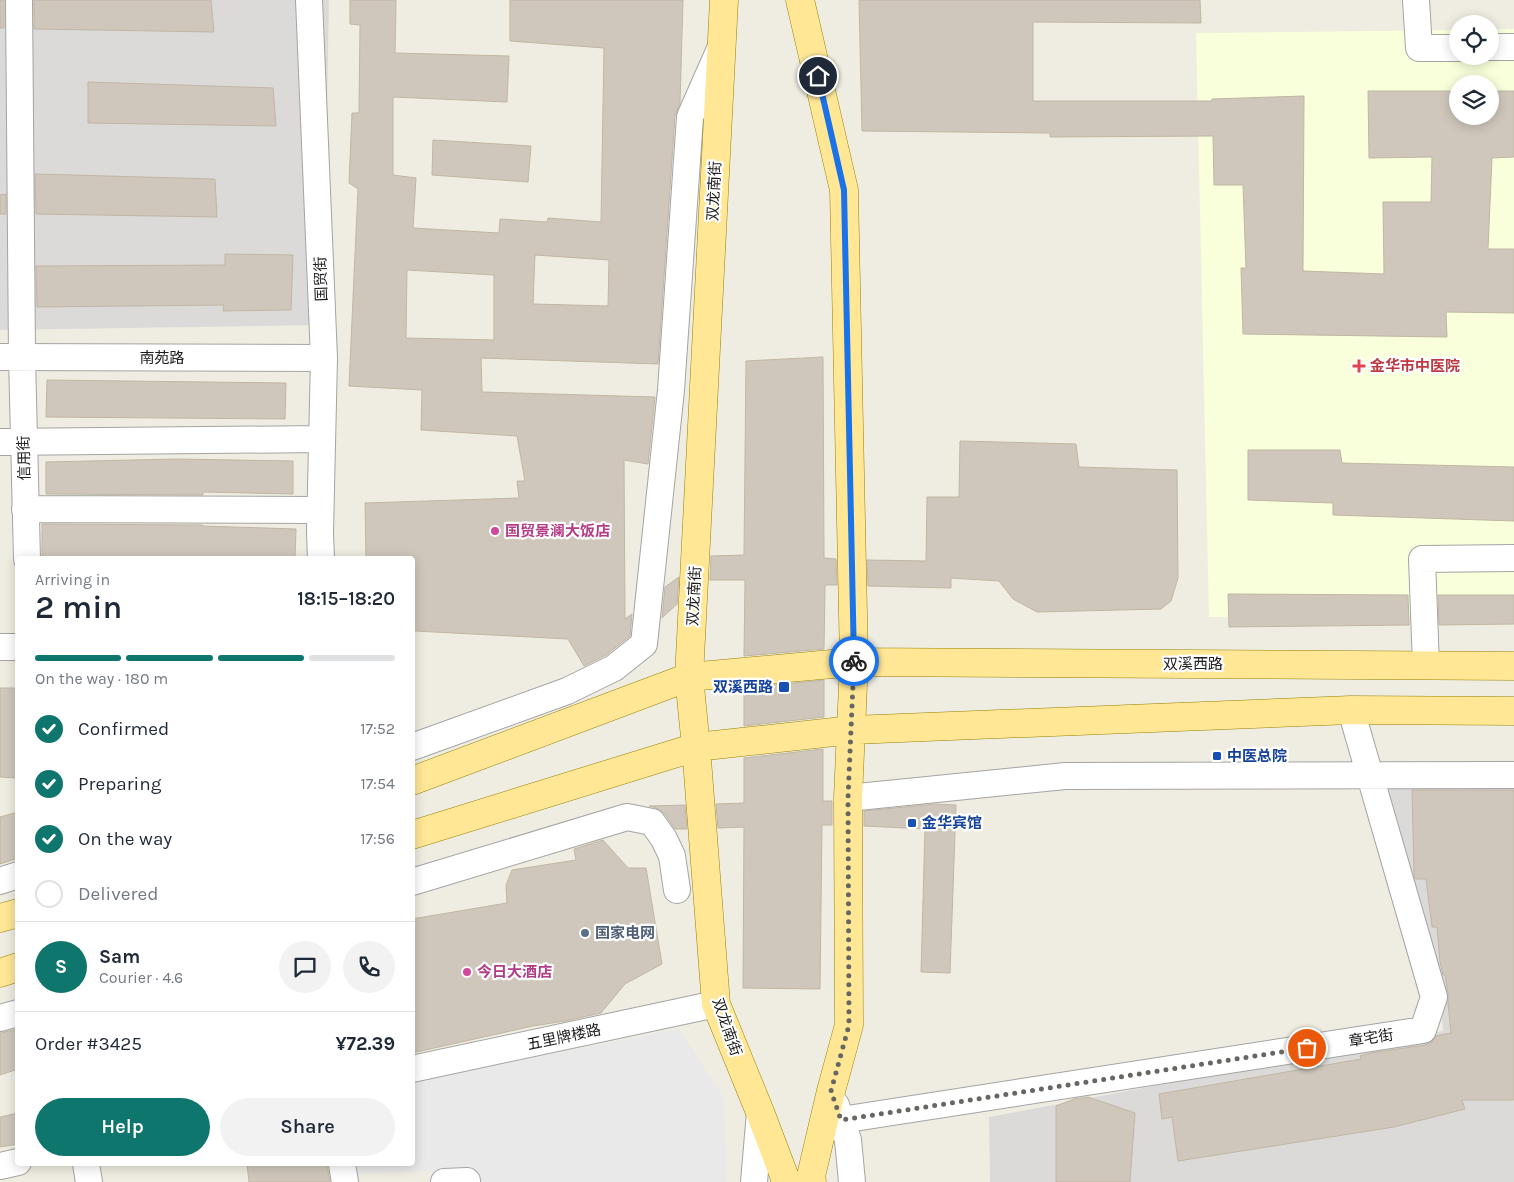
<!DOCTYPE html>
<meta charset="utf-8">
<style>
body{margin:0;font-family:Karla,"Noto Sans SC",sans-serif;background:#f2f2f3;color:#1f2937;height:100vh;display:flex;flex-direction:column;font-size:19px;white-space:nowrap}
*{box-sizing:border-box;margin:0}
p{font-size:16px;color:#747a83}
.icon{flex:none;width:28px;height:28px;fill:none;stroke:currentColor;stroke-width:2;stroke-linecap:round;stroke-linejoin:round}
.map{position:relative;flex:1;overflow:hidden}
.details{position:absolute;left:15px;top:556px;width:400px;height:610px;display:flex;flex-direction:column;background:#fff;border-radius:5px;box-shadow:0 2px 12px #0003}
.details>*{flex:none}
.buttons{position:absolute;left:1449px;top:15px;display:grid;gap:10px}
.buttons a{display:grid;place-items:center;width:50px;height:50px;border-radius:50%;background:#fff;box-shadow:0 2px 12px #0003;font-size:25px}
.pin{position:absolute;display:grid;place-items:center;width:42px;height:42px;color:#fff;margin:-21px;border:2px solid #fff;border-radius:50%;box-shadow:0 1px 5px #0007}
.courier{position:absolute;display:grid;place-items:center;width:50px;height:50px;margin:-25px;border:4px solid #1a73e8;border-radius:50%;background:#fff;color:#222;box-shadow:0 1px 6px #0007}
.head em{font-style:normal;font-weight:600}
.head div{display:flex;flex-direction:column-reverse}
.head{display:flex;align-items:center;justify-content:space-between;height:85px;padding:0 20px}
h1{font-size:32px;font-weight:600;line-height:38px}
.bar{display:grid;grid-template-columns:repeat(4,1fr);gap:8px 5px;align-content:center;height:60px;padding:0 20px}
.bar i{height:6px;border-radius:4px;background:#e0e1e3}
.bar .on{background:#0f766e}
.bar p{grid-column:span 4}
.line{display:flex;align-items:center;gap:12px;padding:0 20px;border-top:1px solid #e0e1e3}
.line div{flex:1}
.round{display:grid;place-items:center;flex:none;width:52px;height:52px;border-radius:26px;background:#f2f2f3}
ol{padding:0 20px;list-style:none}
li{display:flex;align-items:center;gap:15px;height:55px}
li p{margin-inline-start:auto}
li .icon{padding:5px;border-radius:50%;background:#0f766e;color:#fff;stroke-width:4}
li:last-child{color:#747a83}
li i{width:28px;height:28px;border:2px solid #e0e1e3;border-radius:50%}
.button{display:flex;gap:10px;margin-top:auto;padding:10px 20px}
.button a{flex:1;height:58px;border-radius:30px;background:#0f766e;color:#fff;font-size:20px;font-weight:600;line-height:58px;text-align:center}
.button a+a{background:#f2f2f3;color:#1f2937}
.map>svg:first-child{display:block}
</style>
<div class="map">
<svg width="1514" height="1182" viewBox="0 0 1514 1182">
<rect width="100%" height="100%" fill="#efede1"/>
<path fill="#dbdad9" d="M 0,0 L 329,0 L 323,325 L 0,330 Z
M 1385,784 L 1514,786 L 1514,1182 L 990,1182 L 989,1117 L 1443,1031 L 1441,1008 Z"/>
<path fill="#f8ffda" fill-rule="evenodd" d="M 1490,29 L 1514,29 L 1514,615 L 1209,617 L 1196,33 L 1457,30 L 1458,56 L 1490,56 ZM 1458,84 L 1490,84 L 1490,116 L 1458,116 Z"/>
<path fill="#e9e9e9" d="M 679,1029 L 724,1098 L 727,1182 L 479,1182 L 477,1169 L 358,1174 L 356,1164 L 412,1164 L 413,1081 Z"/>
<path fill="#cfc7bb" stroke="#c1b6a3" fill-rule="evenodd" d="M 0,0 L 4,0 L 4,28 L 0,28 Z
M 34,0 L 211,0 L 214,32 L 34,29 Z
M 350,0 L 396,0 L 395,53 L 509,56 L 507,102 L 393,97 L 393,175 L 416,178 L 413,228 L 499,233 L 500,219 L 547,222 L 548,218 L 601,222 L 604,48 L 510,41 L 510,0 L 683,0 L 680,103 L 675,116 L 658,364 L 481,358 L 482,392 L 655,397 L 648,464 L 624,460 L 625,619 L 632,614 L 630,636 L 606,655 L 584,666 L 568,639 L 415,631 L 412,604 L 412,559 L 366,559 L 365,503 L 519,498 L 517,481 L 525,481 L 517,436 L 421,430 L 422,390 L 349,386 L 358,189 L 349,183 L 352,113 L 359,113 L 360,25 L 350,24 ZM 535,255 L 609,260 L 608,306 L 533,304 ZM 407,270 L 494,275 L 494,340 L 406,338 Z
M 859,0 L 1200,0 L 1201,23 L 1033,22 L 1033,101 L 1212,101 L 1212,99 L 1304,96 L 1303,271 L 1384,274 L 1383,202 L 1431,202 L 1432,157 L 1369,158 L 1368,91 L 1458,91 L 1458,116 L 1490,116 L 1490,91 L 1514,91 L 1514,157 L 1492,158 L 1488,249 L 1514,249 L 1514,313 L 1446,312 L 1447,337 L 1243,334 L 1241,268 L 1246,268 L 1243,185 L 1214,185 L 1213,136 L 1050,137 L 1050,133 L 862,131 Z
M 88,82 L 273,88 L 276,126 L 88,123 Z
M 433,140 L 531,146 L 528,182 L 432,175 Z
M 35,174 L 215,179 L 217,217 L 36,214 Z
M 6,194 L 6,214 L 0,214 L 0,195 Z
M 225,254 L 293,255 L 291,310 L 223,311 L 224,305 L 37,307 L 36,266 L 225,265 Z
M 823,357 L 824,558 L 836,559 L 837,585 L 825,585 L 824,649 L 744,656 L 745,580 L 710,580 L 711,556 L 744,555 L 746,361 Z
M 47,380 L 286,383 L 285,419 L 46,417 Z
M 960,441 L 1076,444 L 1079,467 L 1177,470 L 1178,578 L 1171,601 L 1161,609 L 1037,612 L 1013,599 L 999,581 L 951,578 L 951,588 L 868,586 L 867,560 L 926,561 L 927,497 L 959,497 Z
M 1248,450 L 1340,450 L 1342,463 L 1514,467 L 1514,521 L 1333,515 L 1333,503 L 1248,500 Z
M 176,459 L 293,461 L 293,494 L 203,492 L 203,495 L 46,494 L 46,462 Z
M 42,524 L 203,525 L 203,526 L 296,529 L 295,559 L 42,559 Z
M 679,577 L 677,604 L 662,618 L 665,587 Z
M 1228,594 L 1408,595 L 1409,625 L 1229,627 Z
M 1438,595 L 1514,595 L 1514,624 L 1439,625 Z
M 824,680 L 824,717 L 744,726 L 744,688 Z
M 0,688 L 18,688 L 18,778 L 0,777 Z
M 823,749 L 823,801 L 832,801 L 832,825 L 822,825 L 820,989 L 743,988 L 744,827 L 718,828 L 716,804 L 744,803 L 744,758 Z
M 1412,790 L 1514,790 L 1514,1100 L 1462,1100 L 1465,1109 L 1394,1127 L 1178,1161 L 1172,1117 L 1162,1119 L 1159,1094 L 1361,1059 L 1360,1056 L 1371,1053 L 1425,1045 L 1432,1042 L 1436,1036 L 1451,1033 L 1448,1003 L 1448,993 L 1445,975 L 1443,975 L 1440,962 L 1437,927 L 1432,927 L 1426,879 L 1415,879 L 1414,874 Z
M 936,804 L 956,805 L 950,973 L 921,972 L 925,829 L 864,826 L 864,811 Z
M 685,805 L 687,829 L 675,829 L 664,813 L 656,808 L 649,806 Z
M 18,812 L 18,858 L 0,864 L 0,817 Z
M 603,840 L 628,868 L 646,868 L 662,964 L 625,984 L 601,1013 L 565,1021 L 533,1026 L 412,1053 L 412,919 L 507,903 L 506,885 L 512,870 L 576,860 L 574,849 Z
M 18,1029 L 18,1069 L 0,1075 L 0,1033 Z
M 1088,1097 L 1135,1113 L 1130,1182 L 1056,1182 L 1056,1106 L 1074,1099 Z
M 18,1113 L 18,1144 L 0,1147 L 0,1117 Z
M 247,1164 L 327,1164 L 330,1182 L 249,1182 Z"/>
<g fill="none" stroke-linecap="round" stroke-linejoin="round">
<defs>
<path id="minor" d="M 19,0 L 22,357 L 27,559
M 309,0 L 324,358 L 320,532 L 321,559
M 1416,0 L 1419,48 L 1458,48
M 1490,47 L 1514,47
M 0,357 L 324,358
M 0,442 L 322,439
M 25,509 L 320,510
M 0,647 L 18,647
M 1426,666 L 1422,559 L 1514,558
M 412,747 L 567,691 L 614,668 L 644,644 L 671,390 L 690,117 L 720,49
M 848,798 L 1065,776 L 1514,775
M 0,881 L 18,875
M 412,882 L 627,817 L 652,822 L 664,839 L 672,856 L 677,890
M 0,1018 L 18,1013
M 412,1069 L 716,1004
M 836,1105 L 848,1140 L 852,1182
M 841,1120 L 1423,1030 L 1434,997 L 1351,710
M 86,1164 L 89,1182
M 342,1164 L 345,1182
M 0,1166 L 18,1162
M 444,1182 L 467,1181 L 467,1182
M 754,1182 L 760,1112"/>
<path id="major" d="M 724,0 L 689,677 L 696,747 L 716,1004 L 760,1112 L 785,1178 L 785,1182
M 800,0 L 844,190 L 854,662 L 848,798 L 849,1025 L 831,1091 L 811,1176 L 812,1182
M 412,781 L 689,677 L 854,662 L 1514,666
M 412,835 L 696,747 L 852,730 L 1351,710 L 1514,711
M 0,918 L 18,913
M 0,973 L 18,967"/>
</defs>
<use href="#minor" stroke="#a4a4a4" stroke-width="28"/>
<use href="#major" stroke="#958200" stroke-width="29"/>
<use href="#minor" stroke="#fff" stroke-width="26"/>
<use href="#major" stroke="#ffe796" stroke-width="28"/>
</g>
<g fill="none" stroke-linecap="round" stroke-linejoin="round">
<path stroke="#666662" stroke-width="5" stroke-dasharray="0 9" d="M 854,661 L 848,798 L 849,1025 L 831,1091 L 841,1120 L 1307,1048"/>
<path stroke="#1a73e8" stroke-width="6" d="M 818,76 L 844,190 L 854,661"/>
</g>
<path fill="#e0444e" stroke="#fff" stroke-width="2" d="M1356.5 358.5h5v5h5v5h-5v5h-5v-5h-5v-5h5z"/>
<g fill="#d1479c" stroke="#fff" stroke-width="2">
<circle cx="495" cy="531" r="5"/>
<circle cx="467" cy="972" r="5"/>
</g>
<g fill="#1a4fb4" stroke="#fff" stroke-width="2">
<rect x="778" y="681" width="12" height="12" rx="2.5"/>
<rect x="1212" y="751" width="10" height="10" rx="2.5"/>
<rect x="907" y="818" width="10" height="10" rx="2.5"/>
</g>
<circle fill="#5c6f8a" stroke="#fff" stroke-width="2" cx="585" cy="933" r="5"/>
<g text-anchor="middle" stroke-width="4.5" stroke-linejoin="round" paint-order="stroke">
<g font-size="15" fill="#1d1d1d" stroke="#fff">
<text transform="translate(714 191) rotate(-87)" y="5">双龙南街</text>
<text transform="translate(321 279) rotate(-92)" y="5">国贸街</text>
<text x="162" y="363">南苑路</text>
<text transform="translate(24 458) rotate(-91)" y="5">信用街</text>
<text transform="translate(694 596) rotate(-87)" y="5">双龙南街</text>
<text x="1193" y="669">双溪西路</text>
<text transform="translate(727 1027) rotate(71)" y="5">双龙南街</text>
<text transform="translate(564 1037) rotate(-12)" y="5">五里牌楼路</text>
<text transform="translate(1371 1038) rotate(-9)" y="5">章宅街</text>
</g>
<g font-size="15" font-weight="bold" fill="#be3a42" stroke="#fff" text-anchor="start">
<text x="1370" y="371">金华市中医院</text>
</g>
<g font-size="15" font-weight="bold" fill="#b23c85" stroke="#fff" text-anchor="start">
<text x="505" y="536">国贸景澜大饭店</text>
<text x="477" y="977">今日大酒店</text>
</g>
<g font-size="15" font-weight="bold" fill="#164399" stroke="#fff" text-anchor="start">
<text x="773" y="692" text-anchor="end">双溪西路</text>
<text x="1227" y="761">中医总院</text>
<text x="922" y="828">金华宾馆</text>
</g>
<g font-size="15" font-weight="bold" fill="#4e5e75" stroke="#fff" text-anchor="start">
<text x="595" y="938">国家电网</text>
</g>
</g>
</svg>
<div class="buttons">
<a><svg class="icon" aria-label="locate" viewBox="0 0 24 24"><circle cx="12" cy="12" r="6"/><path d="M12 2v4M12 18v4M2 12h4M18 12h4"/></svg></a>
<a><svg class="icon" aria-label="layers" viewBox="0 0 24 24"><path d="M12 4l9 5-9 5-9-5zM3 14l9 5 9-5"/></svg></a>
</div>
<div class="pin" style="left:1307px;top:1048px;background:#ea580c"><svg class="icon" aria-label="bag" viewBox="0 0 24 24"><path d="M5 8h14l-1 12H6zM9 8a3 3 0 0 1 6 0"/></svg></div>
<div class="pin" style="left:818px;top:76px;background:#1f2937"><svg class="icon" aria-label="home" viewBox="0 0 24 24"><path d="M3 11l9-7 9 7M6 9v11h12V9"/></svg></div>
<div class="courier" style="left:854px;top:661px"><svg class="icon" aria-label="bike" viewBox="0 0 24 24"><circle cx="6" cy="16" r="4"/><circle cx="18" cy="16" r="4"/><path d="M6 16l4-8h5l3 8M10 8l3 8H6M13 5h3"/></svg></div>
<section class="details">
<div class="head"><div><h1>2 min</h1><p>Arriving in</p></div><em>18:15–18:20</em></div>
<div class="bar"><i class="on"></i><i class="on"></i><i class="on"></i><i></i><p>On the way · 180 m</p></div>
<ol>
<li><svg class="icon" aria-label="check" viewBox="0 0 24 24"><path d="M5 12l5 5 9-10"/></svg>Confirmed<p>17:52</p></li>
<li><svg class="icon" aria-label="check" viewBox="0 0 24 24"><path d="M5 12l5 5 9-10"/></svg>Preparing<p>17:54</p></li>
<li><svg class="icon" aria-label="check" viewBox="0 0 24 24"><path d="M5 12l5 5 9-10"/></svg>On the way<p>17:56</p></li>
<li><i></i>Delivered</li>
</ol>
<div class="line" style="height:90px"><b class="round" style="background:#0f766e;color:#fff">S</b><div><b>Sam</b><p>Courier · 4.6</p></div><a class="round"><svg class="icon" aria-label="chat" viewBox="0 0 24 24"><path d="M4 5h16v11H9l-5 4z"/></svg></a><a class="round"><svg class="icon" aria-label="phone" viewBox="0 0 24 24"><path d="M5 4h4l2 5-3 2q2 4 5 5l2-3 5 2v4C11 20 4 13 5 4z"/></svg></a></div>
<div class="line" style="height:65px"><div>Order #3425</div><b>¥72.39</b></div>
<div class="button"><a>Help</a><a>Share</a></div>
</section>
</div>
